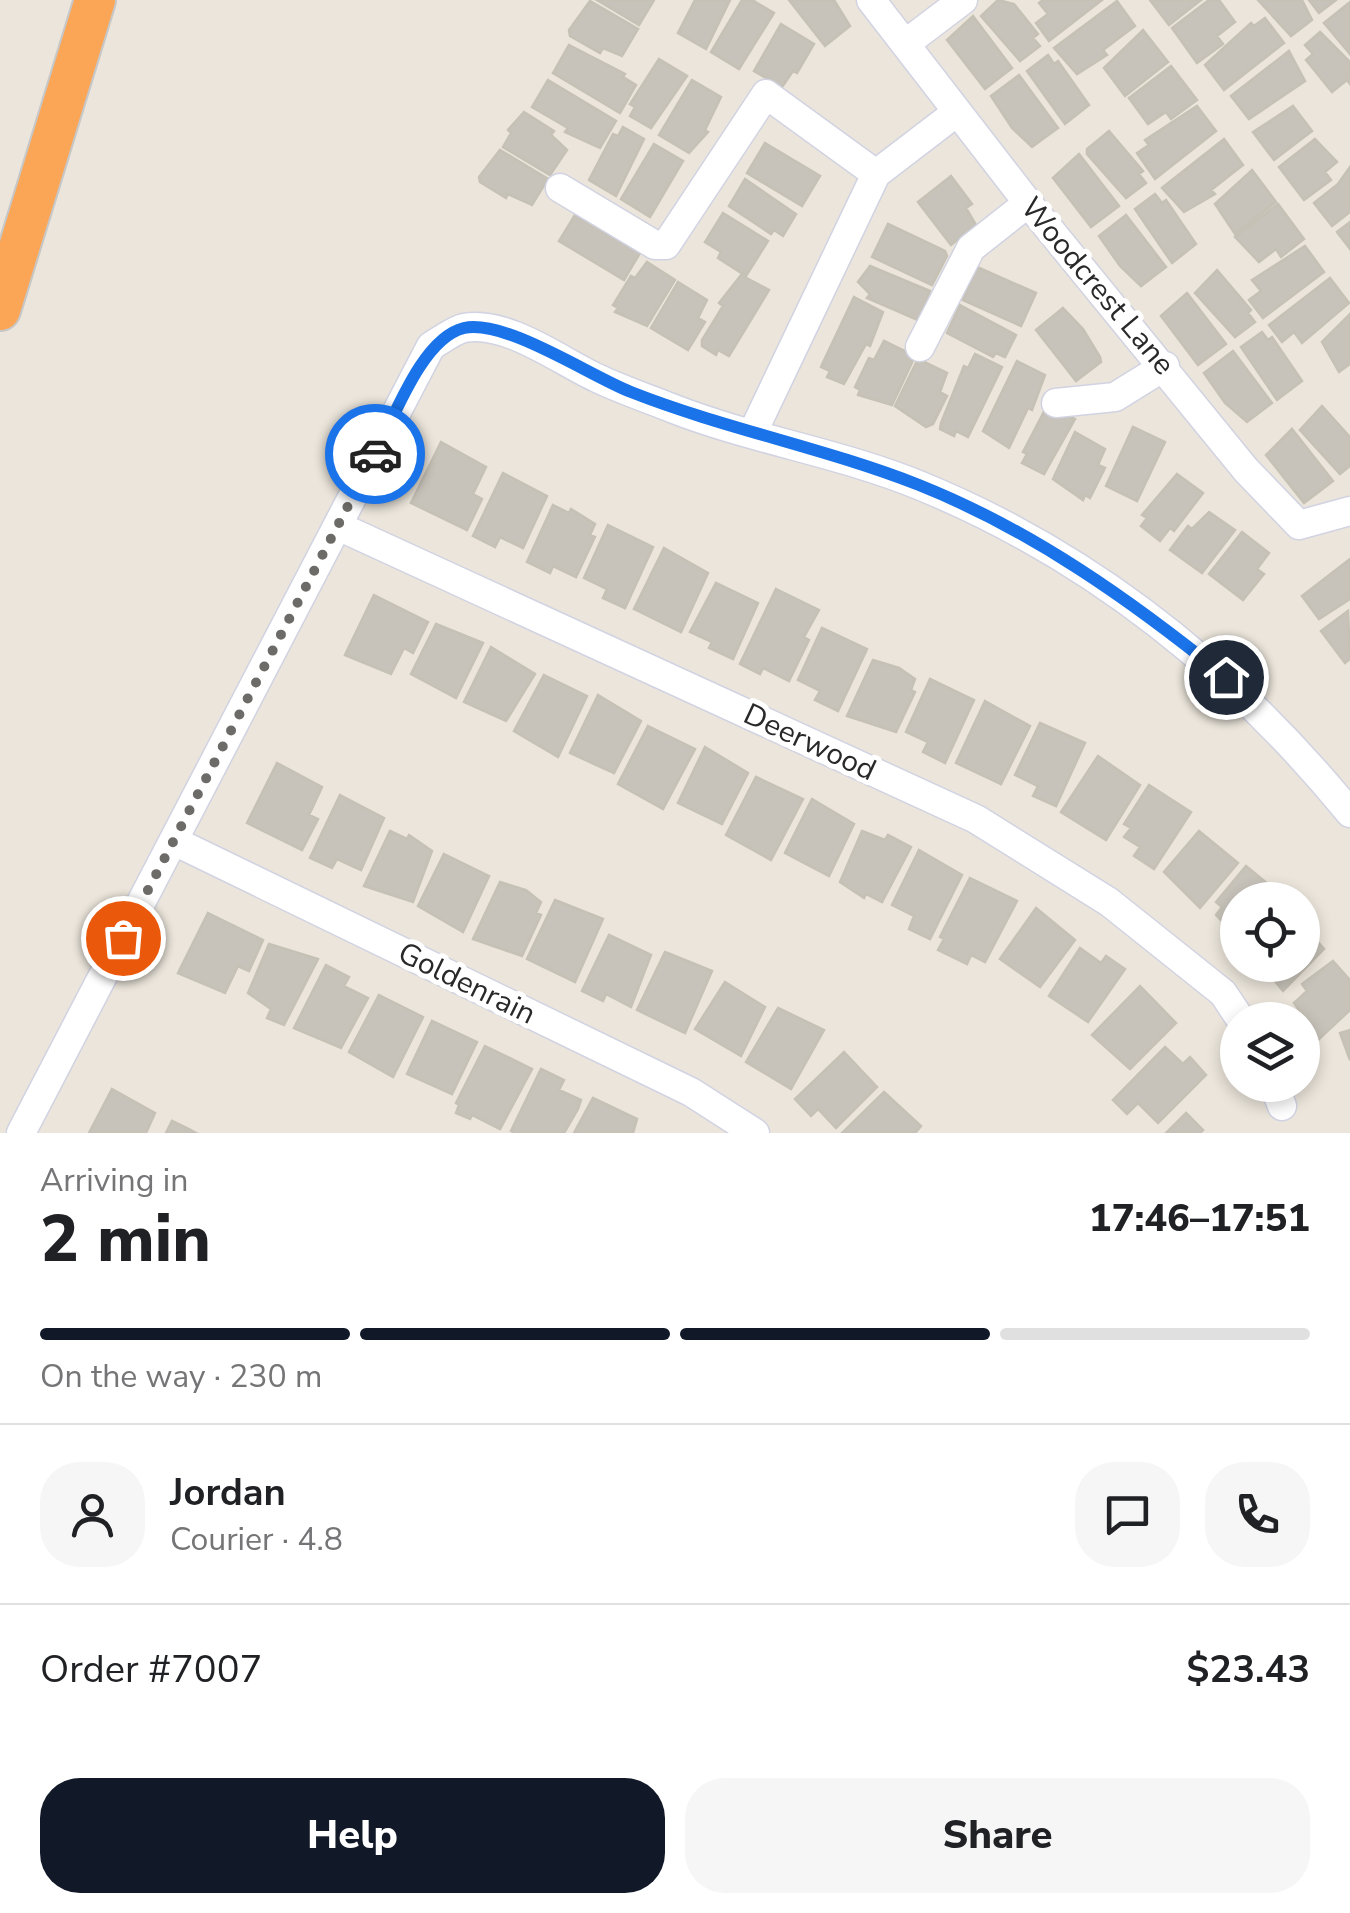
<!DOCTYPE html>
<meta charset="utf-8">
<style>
body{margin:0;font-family:"Nunito Sans",sans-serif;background:#f6f6f6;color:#202124;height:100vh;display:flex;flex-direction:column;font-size:38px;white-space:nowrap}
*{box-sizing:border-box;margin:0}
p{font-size:32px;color:#757577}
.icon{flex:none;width:55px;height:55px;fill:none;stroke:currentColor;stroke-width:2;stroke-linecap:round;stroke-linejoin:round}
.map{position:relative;height:1133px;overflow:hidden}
.details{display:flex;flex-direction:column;background:#fff;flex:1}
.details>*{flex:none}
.fabs{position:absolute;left:1220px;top:882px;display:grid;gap:20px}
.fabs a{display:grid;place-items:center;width:100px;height:100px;border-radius:50%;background:#fff;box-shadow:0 5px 15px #0003;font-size:50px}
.pin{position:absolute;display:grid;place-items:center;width:85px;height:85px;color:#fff;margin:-42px;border:5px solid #fff;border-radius:50%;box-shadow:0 2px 10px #0007}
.courier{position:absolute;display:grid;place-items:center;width:100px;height:100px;margin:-50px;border:8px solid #1a73e8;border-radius:50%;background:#fff;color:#222;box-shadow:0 2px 12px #0007}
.overview em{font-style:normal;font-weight:800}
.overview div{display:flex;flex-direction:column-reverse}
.overview{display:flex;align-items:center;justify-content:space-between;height:170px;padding:0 40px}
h1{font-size:65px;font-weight:800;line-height:75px}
.bar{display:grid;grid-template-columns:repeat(4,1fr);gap:15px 10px;align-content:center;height:120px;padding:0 40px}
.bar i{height:12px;border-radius:8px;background:#e0e0e0}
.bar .active{background:#111827}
.bar p{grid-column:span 4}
.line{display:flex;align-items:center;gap:25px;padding:0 40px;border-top:2px solid #e0e0e0}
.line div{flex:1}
.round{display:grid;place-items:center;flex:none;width:105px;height:105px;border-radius:40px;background:#f6f6f6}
.button{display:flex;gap:20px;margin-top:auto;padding:20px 40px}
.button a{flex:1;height:115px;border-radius:40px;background:#111827;color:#fff;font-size:40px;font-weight:800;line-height:115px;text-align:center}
.button a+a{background:#f6f6f6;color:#202124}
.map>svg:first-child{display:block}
</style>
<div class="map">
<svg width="1350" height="1133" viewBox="0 0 1350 1133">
<rect width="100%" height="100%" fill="#ebe5db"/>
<path fill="#c7c3ba" stroke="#c6c1b5" stroke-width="2.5" d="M 597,0 L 654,0 L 639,25 Z
M 695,0 L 730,0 L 706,49 L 678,33 Z
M 742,0 L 752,0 L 774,13 L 739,69 L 711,52 Z
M 789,0 L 834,0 L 850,26 L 825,46 Z
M 998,0 L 1014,4 L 1038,34 L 1033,38 L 1040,46 L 1020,61 L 981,16 Z
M 1043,0 L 1102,0 L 1049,41 L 1036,23 L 1048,14 L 1039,3 Z
M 1150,0 L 1201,0 L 1169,25 Z
M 1209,0 L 1219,0 L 1235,22 L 1217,36 L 1223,44 L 1197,63 L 1172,28 Z
M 1258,0 L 1302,0 L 1312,20 L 1291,36 Z
M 1309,0 L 1336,0 L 1319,13 Z
M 590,1 L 638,29 L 622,56 L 603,48 L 600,53 L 570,36 L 569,30 Z
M 1117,1 L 1135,26 L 1103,50 L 1107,55 L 1077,74 L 1054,48 Z
M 1350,2 L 1350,54 L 1324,23 Z
M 973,16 L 1012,68 L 985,89 L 947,40 Z
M 1265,18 L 1284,43 L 1224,90 L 1205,65 L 1251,23 L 1254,26 Z
M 781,24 L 814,44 L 797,73 L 793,71 L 782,87 L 754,71 Z
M 1143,30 L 1168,62 L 1125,96 L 1104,68 Z
M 1320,32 L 1350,62 L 1350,84 L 1347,80 L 1332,92 L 1306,60 L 1313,54 L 1305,45 Z
M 569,45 L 625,74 L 623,77 L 636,85 L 620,113 L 553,73 Z
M 1289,51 L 1305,81 L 1249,119 L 1231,96 Z
M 1048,55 L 1054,64 L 1058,61 L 1089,105 L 1065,124 L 1027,71 Z
M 659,59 L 687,76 L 651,128 L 630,116 L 635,107 L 630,104 Z
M 1171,66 L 1197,100 L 1171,119 L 1166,112 L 1148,124 L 1129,98 Z
M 1019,75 L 1058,128 L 1032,147 L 1012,128 L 991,96 Z
M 548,80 L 616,121 L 600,148 L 565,132 L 568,128 L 532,107 Z
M 692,80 L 721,97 L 705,130 L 708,132 L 689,153 L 659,135 Z
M 1197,106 L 1216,131 L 1155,179 L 1137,153 L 1149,145 L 1145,140 Z
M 1293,106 L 1312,131 L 1274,160 L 1253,132 Z
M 524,112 L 554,131 L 551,135 L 567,150 L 550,175 L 503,147 L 511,133 L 508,130 Z
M 623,127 L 644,139 L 616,196 L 589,180 L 613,134 L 618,136 Z
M 1109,131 L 1143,171 L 1139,174 L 1146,183 L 1126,198 L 1087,154 L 1087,149 Z
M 1224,139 L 1243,165 L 1211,190 L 1215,194 L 1184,212 L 1162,188 Z
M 1315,139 L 1337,162 L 1325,172 L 1331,180 L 1304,200 L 1279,167 Z
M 765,143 L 820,176 L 802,206 L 747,173 Z
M 654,144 L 683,161 L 650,217 L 621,199 Z
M 500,150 L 548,179 L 532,205 L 508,194 L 506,198 L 480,182 L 479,177 Z
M 1079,154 L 1119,206 L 1091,227 L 1053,178 Z
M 1350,167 L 1350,212 L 1332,226 L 1314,203 L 1338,184 Z
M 1252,170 L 1276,202 L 1235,234 L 1215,204 Z
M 951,176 L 972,204 L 966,208 L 976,225 L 951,245 L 918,202 Z
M 745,179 L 796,214 L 783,236 L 774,230 L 771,234 L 729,206 Z
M 1155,194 L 1162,203 L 1166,200 L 1196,244 L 1172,263 L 1135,209 Z
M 1278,204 L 1304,239 L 1281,257 L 1276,249 L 1259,262 L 1235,237 Z
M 723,213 L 768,241 L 746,276 L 718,258 L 721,252 L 705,242 Z
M 575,215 L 640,253 L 624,280 L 559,241 Z
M 1126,215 L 1166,267 L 1141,286 L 1120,266 L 1099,236 Z
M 1350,222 L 1350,249 L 1337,232 Z
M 888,224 L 945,251 L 947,256 L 932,285 L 872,257 Z
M 1305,246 L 1324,272 L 1263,318 L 1249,300 L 1261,291 L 1252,280 Z
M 647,262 L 675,280 L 647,326 L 615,312 L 618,308 L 613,305 L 631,276 L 635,278 Z
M 870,266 L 930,291 L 918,320 L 867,298 L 870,294 L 858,282 Z
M 977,267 L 1036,293 L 1021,326 L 963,300 Z
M 1217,270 L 1251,310 L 1248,313 L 1255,322 L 1235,337 L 1195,293 Z
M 741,275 L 769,290 L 729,356 L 718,350 L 716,355 L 702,346 L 702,340 L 723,306 L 719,303 Z
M 1330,278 L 1349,303 L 1302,343 L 1294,332 L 1282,342 L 1269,325 Z
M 678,282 L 707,300 L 698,318 L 705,322 L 688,350 L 651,328 Z
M 1187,293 L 1226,344 L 1198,365 L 1161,316 Z
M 854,297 L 883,312 L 870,346 L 866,344 L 844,384 L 827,377 L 830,371 L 821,367 Z
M 960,305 L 1016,335 L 1005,357 L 996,353 L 993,357 L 947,333 Z
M 1063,308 L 1083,329 L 1100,357 L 1101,362 L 1076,381 L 1036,330 Z
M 1350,314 L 1350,364 L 1339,372 L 1322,342 Z
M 1262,332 L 1268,340 L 1272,337 L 1302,381 L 1277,400 L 1241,347 Z
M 884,341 L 915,356 L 892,405 L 858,395 L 860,390 L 855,387 L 869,358 L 874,360 Z
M 1233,351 L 1272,403 L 1247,422 L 1225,403 L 1204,373 Z
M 975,354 L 1002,367 L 968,437 L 956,431 L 954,436 L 940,429 L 941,423 L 964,366 L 968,368 Z
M 918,359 L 947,373 L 940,392 L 947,396 L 933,424 L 926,427 L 895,406 Z
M 1017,361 L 1045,375 L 1032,410 L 1028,408 L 1009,448 L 983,431 Z
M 1047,406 L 1075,419 L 1044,474 L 1022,463 L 1027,454 L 1023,452 Z
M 1322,406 L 1350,437 L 1350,466 L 1340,474 L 1300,430 Z
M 1133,427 L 1165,442 L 1137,501 L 1106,486 Z
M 1292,429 L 1333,481 L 1304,503 L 1266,455 Z
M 1075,432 L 1105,449 L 1098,465 L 1105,468 L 1090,498 L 1085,495 L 1083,500 L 1053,479 Z
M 441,442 L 486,467 L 473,494 L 482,499 L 467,530 L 411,503 Z
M 503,473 L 547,496 L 523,548 L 500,537 L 495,547 L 473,536 Z
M 1177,474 L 1203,493 L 1174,531 L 1170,528 L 1160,541 L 1141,526 L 1147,518 L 1142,515 Z
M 553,505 L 569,513 L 571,509 L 595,524 L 590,535 L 595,537 L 576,577 L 553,566 L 550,573 L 527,562 Z
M 1209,512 L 1235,530 L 1202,573 L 1170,550 L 1188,526 L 1192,529 Z
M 608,525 L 653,547 L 625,608 L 603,598 L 607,589 L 584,578 Z
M 1242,532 L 1269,553 L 1257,569 L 1264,574 L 1243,600 L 1209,574 Z
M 664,548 L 708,573 L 681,632 L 634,609 Z
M 1350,559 L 1350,599 L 1319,619 L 1302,596 Z
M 716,583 L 758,603 L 733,659 L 709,648 L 712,642 L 690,632 Z
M 776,589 L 819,610 L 804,637 L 809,640 L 789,681 L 763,668 L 760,674 L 740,664 Z
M 374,595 L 428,622 L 413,653 L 404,648 L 391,674 L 345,655 Z
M 1348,611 L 1350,659 L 1345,663 L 1321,631 Z
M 436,624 L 483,643 L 456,698 L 411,674 Z
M 822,628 L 867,649 L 838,711 L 815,700 L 820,691 L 798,680 Z
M 491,647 L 535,674 L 506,721 L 464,702 Z
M 873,660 L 899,668 L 915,679 L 911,690 L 915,692 L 896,732 L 847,716 Z
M 544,675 L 587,696 L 558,757 L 514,731 Z
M 930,679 L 974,700 L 945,763 L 923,752 L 928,742 L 906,732 Z
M 598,695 L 641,721 L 614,773 L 570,753 Z
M 985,701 L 1030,726 L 1001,784 L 956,763 Z
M 1040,723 L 1085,743 L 1056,806 L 1033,796 L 1038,786 L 1015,775 Z
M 648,726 L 695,749 L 663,809 L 618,784 Z
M 705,747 L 748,773 L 722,824 L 678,803 Z
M 1098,756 L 1140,785 L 1106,840 L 1061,812 Z
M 277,763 L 322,787 L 309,815 L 318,819 L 302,850 L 247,823 Z
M 756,777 L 803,799 L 771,860 L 726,835 Z
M 1149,785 L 1191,812 L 1154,869 L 1134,856 L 1140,847 L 1124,837 L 1131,828 L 1124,824 Z
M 340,795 L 384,818 L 361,870 L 337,859 L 332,868 L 310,858 Z
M 812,799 L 854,824 L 829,876 L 785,853 Z
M 390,831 L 407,839 L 409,835 L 432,851 L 413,902 L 364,886 Z
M 862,831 L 885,840 L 888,835 L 911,847 L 882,902 L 866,894 L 864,898 L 840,882 Z
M 1199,831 L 1238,863 L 1200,908 L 1164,872 Z
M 919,850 L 962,875 L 930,939 L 909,929 L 914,916 L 892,905 Z
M 444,854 L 489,876 L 463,932 L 418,906 Z
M 1246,866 L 1285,898 L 1238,900 L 1238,938 L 1216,915 L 1222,907 L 1216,902 Z
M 970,878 L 1017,901 L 985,962 L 971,955 L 967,964 L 938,950 L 944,939 L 940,937 Z
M 500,882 L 526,890 L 541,902 L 536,913 L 541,915 L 522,956 L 473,939 Z
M 555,900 L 603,919 L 575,982 L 527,959 Z
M 1036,908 L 1075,940 L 1040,987 L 1000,959 Z
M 208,913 L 263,940 L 249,971 L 238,966 L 225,993 L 178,973 Z
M 1302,924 L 1324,949 L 1283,991 L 1263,967 L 1302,965 Z
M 609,935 L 651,955 L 631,1007 L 606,994 L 603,1001 L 582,991 Z
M 269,944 L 318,959 L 284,1025 L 267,1018 L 271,1009 L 248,993 Z
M 1080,948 L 1101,963 L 1106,956 L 1125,969 L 1088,1022 L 1049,996 Z
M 665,952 L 712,971 L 685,1033 L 637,1010 Z
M 1333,961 L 1350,980 L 1350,1010 L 1319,1039 L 1294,1003 L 1307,991 L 1302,984 Z
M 326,965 L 349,977 L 344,986 L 368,998 L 341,1048 L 294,1028 Z
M 725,982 L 765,1007 L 741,1056 L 695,1029 Z
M 1140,986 L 1176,1023 L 1130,1069 L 1092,1035 Z
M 379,995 L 423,1017 L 393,1077 L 349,1052 Z
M 778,1008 L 824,1030 L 791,1089 L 746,1062 Z
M 432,1021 L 477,1042 L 452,1094 L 407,1074 Z
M 1350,1030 L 1350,1060 L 1340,1033 Z
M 485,1046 L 532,1069 L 500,1129 L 472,1115 L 470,1119 L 456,1113 L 459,1105 L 456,1103 Z
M 1165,1047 L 1183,1064 L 1190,1057 L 1206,1075 L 1158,1123 L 1138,1103 L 1127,1114 L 1113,1100 Z
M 844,1052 L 877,1087 L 836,1128 L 818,1109 L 811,1116 L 795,1099 Z
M 541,1069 L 564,1080 L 559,1090 L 581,1100 L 578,1109 L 564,1133 L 515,1133 L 511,1131 Z
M 112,1089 L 155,1113 L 146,1133 L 89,1133 Z
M 884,1092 L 921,1126 L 915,1133 L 842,1133 Z
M 593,1098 L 637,1119 L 633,1133 L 574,1133 Z
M 1186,1113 L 1203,1130 L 1200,1133 L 1166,1133 Z
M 172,1121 L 189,1129 L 196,1133 L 166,1133 Z"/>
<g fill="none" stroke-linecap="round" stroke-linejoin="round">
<defs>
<path id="minor" d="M 871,0 L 1028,203 L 1246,470 L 1299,525 L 1350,511
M 905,44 L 963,0
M 560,188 L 655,245 L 666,245 L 766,94 L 876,174
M 920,347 L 971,248 L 1028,203
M 1056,403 L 1115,397 L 1165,366
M 753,432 L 876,174 L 957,112
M 338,526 L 976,819 L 1109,902 L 1223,993 L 1241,1020
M 174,841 L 691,1092 L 755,1133
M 1274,1085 L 1282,1106
M 21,1133 L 431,346 C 440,341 454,330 464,328 C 507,320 560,361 597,378 C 622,390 649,399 674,409 C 754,440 841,453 921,486 C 1091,556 1234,671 1350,813"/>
<path id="highway" d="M 0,310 L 95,0"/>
</defs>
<use href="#minor" stroke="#d1d3e2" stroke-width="31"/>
<use href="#highway" stroke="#c7c7c7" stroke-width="44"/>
<use href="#minor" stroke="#fff" stroke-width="28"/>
<use href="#highway" stroke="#fba656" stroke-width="40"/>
</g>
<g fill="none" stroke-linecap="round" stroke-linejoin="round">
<path stroke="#6d6b67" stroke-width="10" stroke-dasharray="0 18" d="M 123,938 L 375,454"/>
<path stroke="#1a73e8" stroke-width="12" d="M 375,454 C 394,418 422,338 464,328 C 506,319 590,376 631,392 C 725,429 825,448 919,485 C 1032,530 1132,601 1226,677"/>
</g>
<g text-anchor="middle" stroke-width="10" stroke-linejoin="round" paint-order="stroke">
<g font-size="30" fill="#292929" stroke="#fff">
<text transform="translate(1098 286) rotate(50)" y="10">Woodcrest Lane</text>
<text transform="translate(810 742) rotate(25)" y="10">Deerwood</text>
<text transform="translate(467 983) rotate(26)" y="10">Goldenrain</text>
</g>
</g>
</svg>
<div class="fabs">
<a><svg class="icon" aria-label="locate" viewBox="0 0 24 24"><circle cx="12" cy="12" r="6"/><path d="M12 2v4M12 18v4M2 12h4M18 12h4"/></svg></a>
<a><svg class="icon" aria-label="layers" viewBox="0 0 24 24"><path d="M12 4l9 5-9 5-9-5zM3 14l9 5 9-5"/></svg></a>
</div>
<div class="pin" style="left:123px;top:938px;background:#ea580c"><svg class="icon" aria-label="bag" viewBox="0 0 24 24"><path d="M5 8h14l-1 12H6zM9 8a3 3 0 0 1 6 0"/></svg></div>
<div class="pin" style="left:1226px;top:677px;background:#1f2937"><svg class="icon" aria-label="home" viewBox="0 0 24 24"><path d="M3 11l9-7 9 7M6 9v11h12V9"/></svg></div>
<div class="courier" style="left:375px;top:454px"><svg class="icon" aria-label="car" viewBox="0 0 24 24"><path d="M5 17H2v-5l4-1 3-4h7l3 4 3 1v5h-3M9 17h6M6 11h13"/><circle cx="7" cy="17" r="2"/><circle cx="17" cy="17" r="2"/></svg></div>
</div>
<section class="details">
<div class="overview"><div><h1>2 min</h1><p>Arriving in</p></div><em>17:46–17:51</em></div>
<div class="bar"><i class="active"></i><i class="active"></i><i class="active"></i><i></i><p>On the way · 230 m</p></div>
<div class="line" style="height:180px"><a class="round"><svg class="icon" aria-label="person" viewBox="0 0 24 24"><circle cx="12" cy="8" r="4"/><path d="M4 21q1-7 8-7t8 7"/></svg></a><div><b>Jordan</b><p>Courier · 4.8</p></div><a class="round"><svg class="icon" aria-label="chat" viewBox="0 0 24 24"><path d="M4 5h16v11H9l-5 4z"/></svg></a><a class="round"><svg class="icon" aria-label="phone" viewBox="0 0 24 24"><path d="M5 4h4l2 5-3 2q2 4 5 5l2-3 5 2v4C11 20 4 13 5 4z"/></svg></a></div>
<div class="line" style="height:130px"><div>Order #7007</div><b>$23.43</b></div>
<div class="button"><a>Help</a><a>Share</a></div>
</section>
